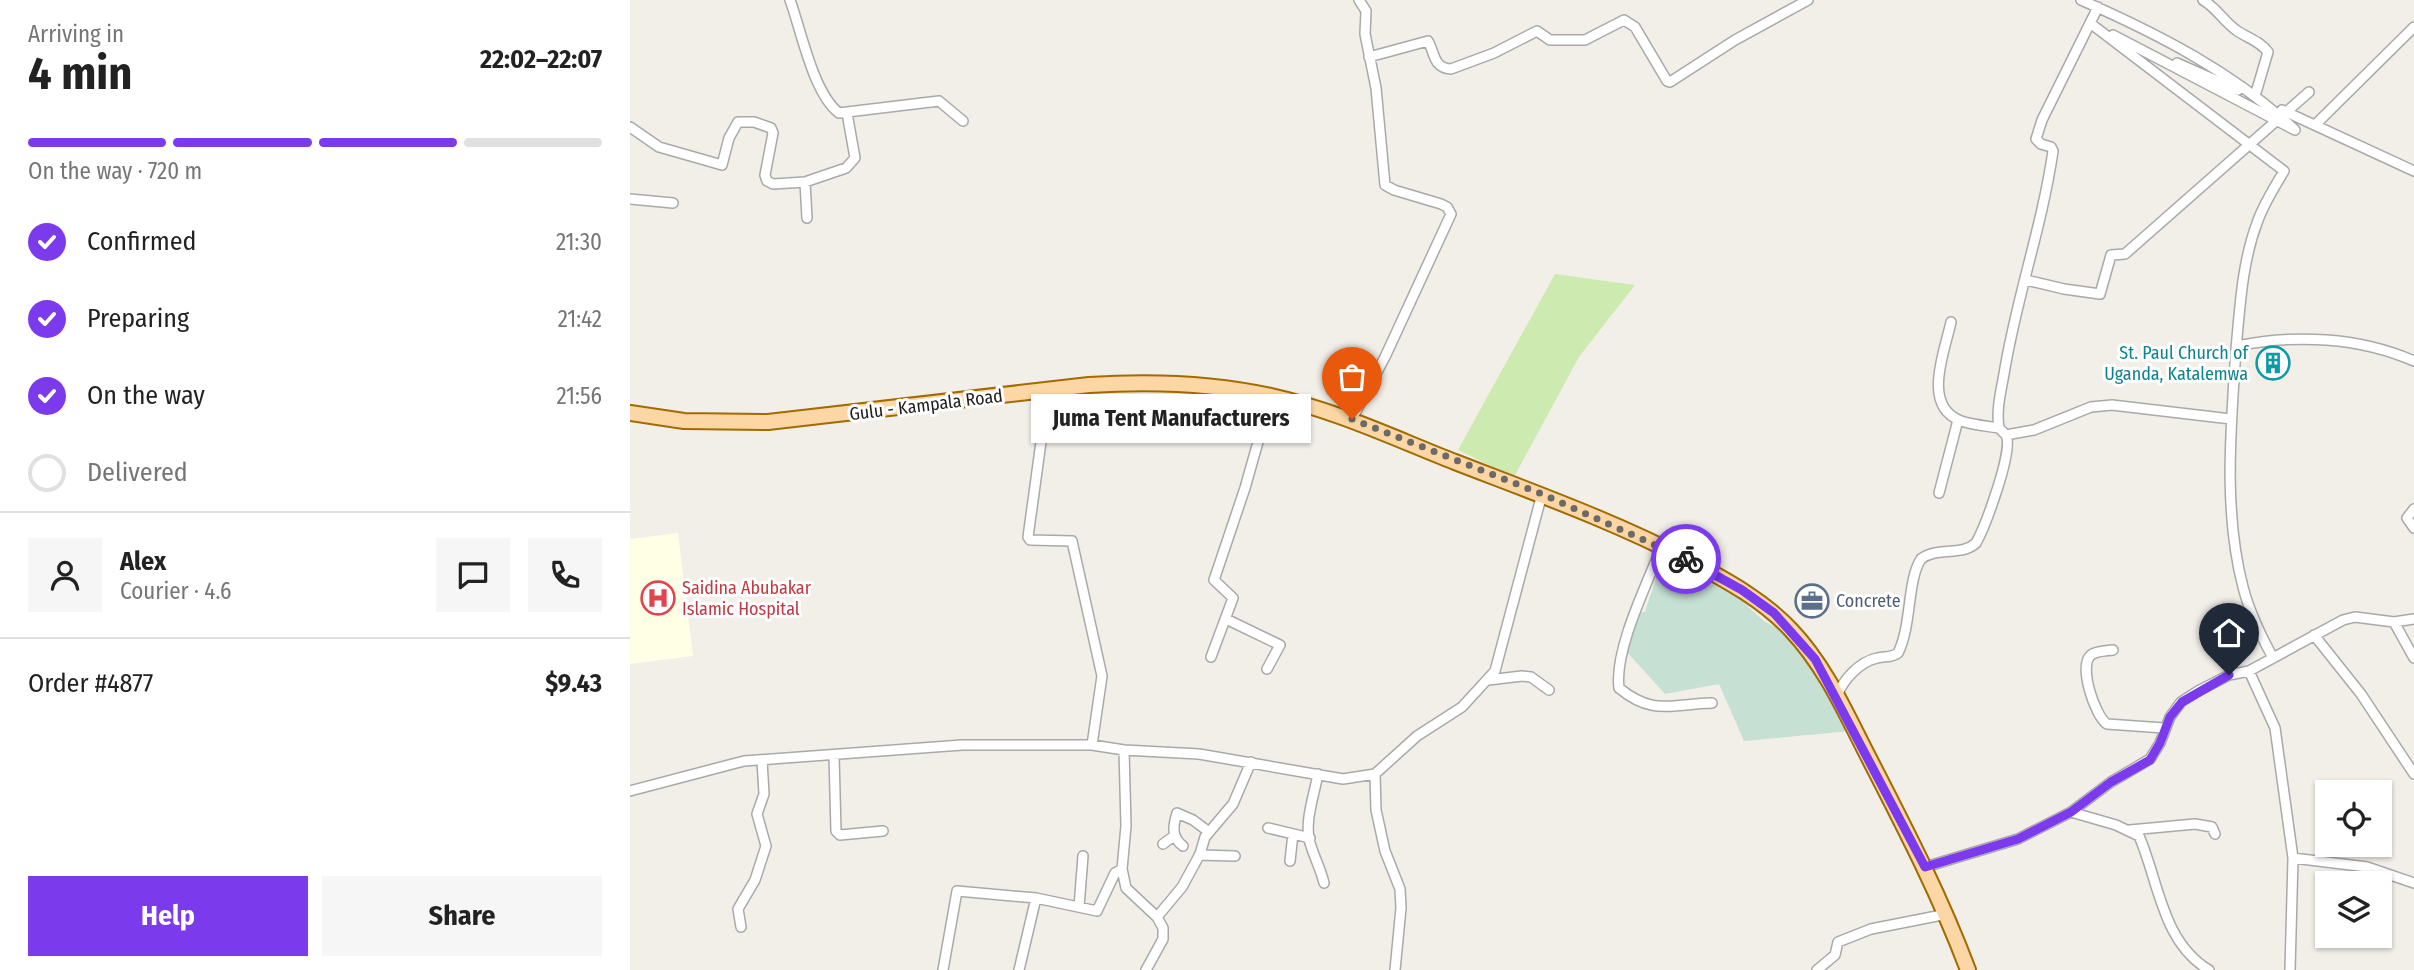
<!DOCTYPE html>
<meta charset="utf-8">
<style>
body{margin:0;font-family:"Fira Sans Condensed",sans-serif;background:#f6f6f6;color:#222;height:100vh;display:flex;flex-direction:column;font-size:26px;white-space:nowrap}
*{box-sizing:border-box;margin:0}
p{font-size:23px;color:#767676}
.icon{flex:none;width:38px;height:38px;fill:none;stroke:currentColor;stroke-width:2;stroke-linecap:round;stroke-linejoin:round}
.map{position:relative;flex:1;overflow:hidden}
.drawer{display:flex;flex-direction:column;background:#fff;width:630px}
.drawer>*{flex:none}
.controls{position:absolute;left:1685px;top:780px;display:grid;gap:14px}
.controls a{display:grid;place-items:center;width:77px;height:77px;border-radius:0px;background:#fff;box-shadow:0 2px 5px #0004;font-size:35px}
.pin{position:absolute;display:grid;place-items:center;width:60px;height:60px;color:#fff;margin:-72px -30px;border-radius:50% 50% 50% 0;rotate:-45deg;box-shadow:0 0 7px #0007}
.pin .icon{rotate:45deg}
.courier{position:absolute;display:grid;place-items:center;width:70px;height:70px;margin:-35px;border:5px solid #7c3aed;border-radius:50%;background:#fff;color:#222;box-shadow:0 2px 9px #0007}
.bubble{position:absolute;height:49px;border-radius:0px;background:#fff;box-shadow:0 2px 5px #0004;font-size:23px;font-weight:700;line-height:49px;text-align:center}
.overview em{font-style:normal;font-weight:700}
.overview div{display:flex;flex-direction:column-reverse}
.overview{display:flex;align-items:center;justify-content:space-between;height:119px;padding:0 28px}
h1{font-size:46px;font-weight:700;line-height:52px}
.bar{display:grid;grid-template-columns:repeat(4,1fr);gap:10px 7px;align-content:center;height:84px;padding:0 28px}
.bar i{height:9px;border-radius:5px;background:#e0e0e0}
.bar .on{background:#7c3aed}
.bar p{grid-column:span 4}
.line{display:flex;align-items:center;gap:18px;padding:0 28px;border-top:2px solid #e0e0e0}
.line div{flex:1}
.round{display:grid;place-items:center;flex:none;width:74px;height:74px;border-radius:0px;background:#f6f6f6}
ol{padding:0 28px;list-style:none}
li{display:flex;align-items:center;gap:21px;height:77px}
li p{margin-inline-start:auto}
li .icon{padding:7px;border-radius:50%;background:#7c3aed;color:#fff;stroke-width:4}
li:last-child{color:#767676}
li i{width:38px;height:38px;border:4px solid #e0e0e0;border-radius:50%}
.primary-button{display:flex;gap:14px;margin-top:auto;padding:14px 28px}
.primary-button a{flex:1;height:80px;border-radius:0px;background:#7c3aed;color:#fff;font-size:28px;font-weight:700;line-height:80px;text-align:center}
.primary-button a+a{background:#f6f6f6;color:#222}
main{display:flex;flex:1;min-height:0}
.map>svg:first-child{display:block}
</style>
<main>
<section class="drawer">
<div class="overview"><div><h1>4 min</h1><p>Arriving in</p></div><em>22:02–22:07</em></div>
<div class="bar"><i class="on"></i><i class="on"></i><i class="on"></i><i></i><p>On the way · 720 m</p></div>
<ol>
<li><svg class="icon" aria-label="check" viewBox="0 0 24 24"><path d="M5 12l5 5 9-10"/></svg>Confirmed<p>21:30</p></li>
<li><svg class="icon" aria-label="check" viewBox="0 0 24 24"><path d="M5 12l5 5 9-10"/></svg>Preparing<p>21:42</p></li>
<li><svg class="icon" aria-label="check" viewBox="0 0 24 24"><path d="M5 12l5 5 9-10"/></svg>On the way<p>21:56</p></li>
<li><i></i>Delivered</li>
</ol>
<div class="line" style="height:126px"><a class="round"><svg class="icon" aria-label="person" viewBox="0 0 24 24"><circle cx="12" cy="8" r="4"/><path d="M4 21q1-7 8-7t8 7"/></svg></a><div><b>Alex</b><p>Courier · 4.6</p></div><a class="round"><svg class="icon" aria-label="chat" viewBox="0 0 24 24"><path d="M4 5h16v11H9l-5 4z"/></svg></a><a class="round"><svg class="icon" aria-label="phone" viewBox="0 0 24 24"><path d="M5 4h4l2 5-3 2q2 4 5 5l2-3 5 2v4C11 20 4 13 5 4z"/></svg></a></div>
<div class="line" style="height:91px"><div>Order #4877</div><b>$9.43</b></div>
<div class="primary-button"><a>Help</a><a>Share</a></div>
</section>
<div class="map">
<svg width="1784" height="970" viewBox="0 0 1784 970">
<rect width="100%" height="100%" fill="#f2efe9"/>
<path fill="#ffffe5" d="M 48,533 L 63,656 L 0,664 L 0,539 Z"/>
<path fill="#cdebb0" d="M 925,274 L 1005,285 L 949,357 L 884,477 L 828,450 Z"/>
<path fill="#c6e0d4" d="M 1032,560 L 1103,593 L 1134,621 L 1155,632 L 1189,673 L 1222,731 L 1114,741 L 1089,684 L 1035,694 L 996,651 L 1010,612 L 1015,612 Z"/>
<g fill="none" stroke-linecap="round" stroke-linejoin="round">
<defs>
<path id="minor" d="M 160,0 C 171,30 183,93 209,113 L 309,101 L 333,121
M 1451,0 C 1528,34 1603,72 1665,130 L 1483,35
M 1573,0 C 1588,9 1593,21 1606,30 C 1617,38 1630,41 1638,52 L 1625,96
M 1468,7 L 1412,120 L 1406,139 L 1411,144 L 1421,147 L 1423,151 C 1412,227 1386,299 1374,374 C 1371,391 1366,410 1369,428 L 1376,435 L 1404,430 L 1461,407 L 1482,405 L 1601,419
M 1460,23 L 1654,171 C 1644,188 1633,205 1627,223 C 1612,263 1610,307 1606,349 C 1601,426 1593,511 1613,587 C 1619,611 1630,634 1642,656
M 739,57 L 798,41 C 805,53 803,68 821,69 L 864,53 L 907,31 L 920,40 L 955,40 L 994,20 L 1005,27 L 1037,81 L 1040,82 L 1105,40 L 1178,0
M 1547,63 L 1608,90
M 1652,110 L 1784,171
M 1685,125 L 1784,27
M 0,127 L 29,147 L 92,165 L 99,138 L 108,122 L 124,122 L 141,128 L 143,133 L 135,175 L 137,181 L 143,184 L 175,182 L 177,218
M 175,182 L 216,168 L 225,158 L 217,113
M 0,199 L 43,203
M 1396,280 L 1434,289 L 1470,294 L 1481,255 L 1495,254 L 1679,92
M 1321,322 C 1315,351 1291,406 1331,421 C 1343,425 1356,426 1369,428
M 1607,346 C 1665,334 1729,337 1784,361
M 418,391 L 398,537 L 400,540 L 442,541 L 472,676 L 462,745
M 722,419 L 755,357 L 821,214 L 817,207 L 811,204 L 764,190 L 755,185 L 746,88 L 735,34 L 736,11 L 729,0
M 1309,493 L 1328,420
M 1784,509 L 1777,518 L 1784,528
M 1032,546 C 1017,584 984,650 989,688 C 1023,716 1041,704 1082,703
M 596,619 L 650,645 L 637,669
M 1764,622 L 1784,658
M 1684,635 L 1731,694 L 1784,774
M 1483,650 C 1476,651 1466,651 1461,655 C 1448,666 1465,716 1477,724 L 1534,728
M 581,657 L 603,598 L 584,580 L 615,488 L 641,396
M 1619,671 L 1645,728 L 1663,858 L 1660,970
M 858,680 L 892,676 L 901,677 L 919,690
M 1207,696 C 1213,680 1229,662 1247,658 C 1255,656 1262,658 1268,653 C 1282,625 1277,580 1291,559 C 1307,546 1331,557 1346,543 C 1355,527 1384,450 1376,435
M 494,750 L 496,826 L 492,869 L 496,888 L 527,917 L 533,928 L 533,939 L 516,970
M 204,756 L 206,831 L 210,835 L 253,831
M 688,774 C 684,796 673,825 681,846 C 685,859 691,870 694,883
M 745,774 L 746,810 L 755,851 L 770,889 L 771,908 L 765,970
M 0,791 L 114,761 L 332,745 L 462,745 L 494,750 L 569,754 L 713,779 L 745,774 L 787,736 L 832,707 L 865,671 L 912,494
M 1441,812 L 1486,825 L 1509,836 C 1529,882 1532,942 1579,970
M 638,828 L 680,838
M 1500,830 L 1565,824 L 1582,827 L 1585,834
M 533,844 L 544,836
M 553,846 C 541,837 543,826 547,813 L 563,820 L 579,832
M 569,855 L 605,856
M 1663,858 L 1737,867 L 1784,883
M 660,861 L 663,834
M 1295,867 L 1388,839 L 1441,812 L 1481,782 L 1520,759 L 1530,743 L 1540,717 L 1551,702 L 1568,691 L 1599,675 L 1619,671 L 1713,620 L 1725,617 L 1764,622 L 1784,619
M 449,907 L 453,856
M 527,917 L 552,887 L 570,854 L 575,837 L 603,804 L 621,762
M 111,927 L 108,909 L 125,880 L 136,846 L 127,814 L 134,794 L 132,760
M 313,970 L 327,891 L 406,898
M 389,970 L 406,898 L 467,911 L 485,873 L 492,869
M 1187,970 L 1205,955 L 1208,942 L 1241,929 L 1317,914"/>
<path id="primary" d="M 0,413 L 54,421 L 138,422 L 459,385 C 519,381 582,383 641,396 C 705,410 764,438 825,462 C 905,493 986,522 1062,562 C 1098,581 1134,601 1161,630 C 1197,668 1217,716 1241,762 C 1276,830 1311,898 1338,970"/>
</defs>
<use href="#minor" stroke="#a9a9a9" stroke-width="12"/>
<use href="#primary" stroke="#a06b00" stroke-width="18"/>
<use href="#minor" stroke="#fff" stroke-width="9"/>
<use href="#primary" stroke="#fcd6a4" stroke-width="14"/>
</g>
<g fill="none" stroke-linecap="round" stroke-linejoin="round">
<path stroke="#6b6a68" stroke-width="7" stroke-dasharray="0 12.6" d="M 722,419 L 912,494 L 1056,559"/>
<path stroke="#7c3aed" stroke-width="9" d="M 1056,559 L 1112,590 L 1144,613 L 1185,659 L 1295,867 L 1388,839 L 1441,812 L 1481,782 L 1520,760 L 1530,743 L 1540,717 L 1552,702 L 1599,675"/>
</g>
<defs>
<symbol id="building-ring" viewBox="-11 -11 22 22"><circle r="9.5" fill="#fff" stroke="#0f9aa8" stroke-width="1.5"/><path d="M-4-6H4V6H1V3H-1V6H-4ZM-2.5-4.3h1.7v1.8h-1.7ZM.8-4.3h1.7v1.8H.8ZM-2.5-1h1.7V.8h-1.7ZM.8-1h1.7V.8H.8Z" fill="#0f9aa8"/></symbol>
<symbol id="hospital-ring" viewBox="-11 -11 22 22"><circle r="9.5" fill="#fff" stroke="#e0444e" stroke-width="1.5"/><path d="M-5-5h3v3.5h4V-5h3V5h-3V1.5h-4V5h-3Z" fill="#e0444e"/></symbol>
<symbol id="office-ring" viewBox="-11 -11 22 22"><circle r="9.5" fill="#fff" stroke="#5c6f8a" stroke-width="1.5"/><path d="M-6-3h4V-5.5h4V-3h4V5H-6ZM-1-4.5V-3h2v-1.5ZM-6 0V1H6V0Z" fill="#5c6f8a"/></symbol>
</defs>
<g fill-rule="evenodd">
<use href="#building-ring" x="1624" y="344" width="38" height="38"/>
<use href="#hospital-ring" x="9" y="579" width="38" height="38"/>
<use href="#office-ring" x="1163" y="582" width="38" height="38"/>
</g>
<g text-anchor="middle" stroke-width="6" stroke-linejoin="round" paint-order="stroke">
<g font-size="18" fill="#0d838f" stroke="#fff" text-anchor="end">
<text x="1618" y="359">St. Paul Church of<tspan x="1618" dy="21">Uganda, Katalemwa</tspan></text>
</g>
<g font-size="18" fill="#222" stroke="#fff">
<text transform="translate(296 405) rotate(-7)" y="6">Gulu - Kampala Road</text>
</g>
<g font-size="18" fill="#be3a42" stroke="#fff" text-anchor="start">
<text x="52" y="594">Saidina Abubakar<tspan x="52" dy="21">Islamic Hospital</tspan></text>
</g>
<g font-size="18" fill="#4e5e75" stroke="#fff" text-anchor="start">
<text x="1206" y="607">Concrete</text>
</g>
</g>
</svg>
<div class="controls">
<a><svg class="icon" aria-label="locate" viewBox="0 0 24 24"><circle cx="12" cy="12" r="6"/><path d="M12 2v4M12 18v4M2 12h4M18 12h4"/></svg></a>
<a><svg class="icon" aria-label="layers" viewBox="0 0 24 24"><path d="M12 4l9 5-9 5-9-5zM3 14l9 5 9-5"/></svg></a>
</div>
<div class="pin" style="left:722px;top:419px;background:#ea580c"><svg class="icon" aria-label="bag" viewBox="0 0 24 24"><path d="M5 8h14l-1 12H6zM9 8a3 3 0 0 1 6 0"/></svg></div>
<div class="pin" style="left:1599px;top:675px;background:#1f2937"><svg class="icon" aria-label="home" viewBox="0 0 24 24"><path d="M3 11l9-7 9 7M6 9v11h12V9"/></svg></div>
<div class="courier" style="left:1056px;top:559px"><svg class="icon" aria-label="bike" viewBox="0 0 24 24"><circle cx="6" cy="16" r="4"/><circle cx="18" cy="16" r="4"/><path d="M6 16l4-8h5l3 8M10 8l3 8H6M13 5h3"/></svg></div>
<div class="bubble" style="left:401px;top:394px;width:280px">Juma Tent Manufacturers</div>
</div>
</main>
